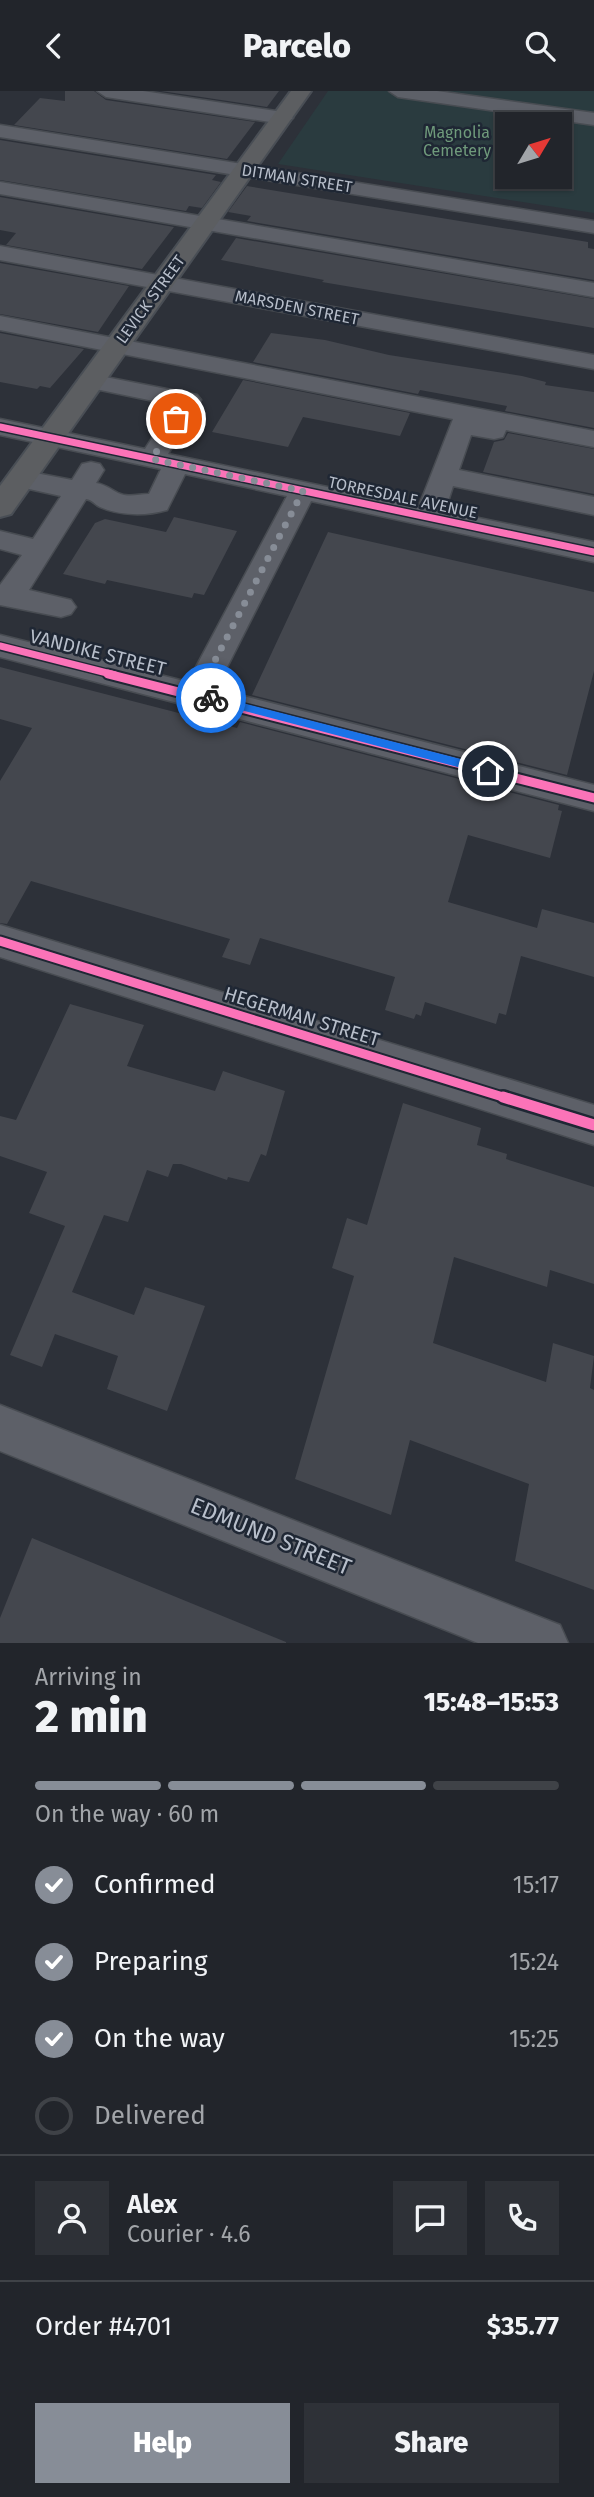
<!DOCTYPE html>
<meta charset="utf-8">
<style>
body{margin:0;font-family:"Fira Sans",sans-serif;background:#2e3137;color:#f1f3f6;height:100vh;display:flex;flex-direction:column;font-size:26px;white-space:nowrap}
*{box-sizing:border-box;margin:0}
p{font-size:23px;color:#a2a5a9}
.icon{flex:none;width:38px;height:38px;fill:none;stroke:currentColor;stroke-width:2;stroke-linecap:round;stroke-linejoin:round}
.map{position:relative;height:1552px;overflow:hidden}
.details{display:flex;flex-direction:column;background:#22252b;flex:1}
.details>*{flex:none}
.needle{width:46px;rotate:52deg}
.fabs{position:absolute;left:495px;top:21px;display:grid;gap:14px}
.fabs a{display:grid;place-items:center;width:77px;height:77px;border-radius:0px;background:#22252b;box-shadow:0 2px 5px #0004,0 0 0 2px #3f4247;font-size:35px}
.pin{position:absolute;display:grid;place-items:center;width:60px;height:60px;color:#fff;margin:-30px;border:4px solid #fff;border-radius:50%;box-shadow:0 2px 7px #0007}
.courier{position:absolute;display:grid;place-items:center;width:70px;height:70px;margin:-35px;border:5px solid #1a73e8;border-radius:50%;background:#fff;color:#222;box-shadow:0 2px 9px #0007}
.summary em{font-style:normal;font-weight:800}
.summary div{display:flex;flex-direction:column-reverse}
.summary{display:flex;align-items:center;justify-content:space-between;height:119px;padding:0 35px}
h1{font-size:46px;font-weight:800;line-height:52px}
.bar{display:grid;grid-template-columns:repeat(4,1fr);gap:10px 7px;align-content:center;height:84px;padding:0 35px}
.bar i{height:9px;border-radius:5px;background:#3f4247}
.bar .selected{background:#878d97}
.bar p{grid-column:span 4}
.line{display:flex;align-items:center;gap:18px;padding:0 35px;border-top:2px solid #3f4247}
.line div{flex:1}
.round{display:grid;place-items:center;flex:none;width:74px;height:74px;border-radius:0px;background:#2e3137}
ol{padding:0 35px;list-style:none}
li{display:flex;align-items:center;gap:21px;height:77px}
li p{margin-inline-start:auto}
li .icon{padding:7px;border-radius:50%;background:#878d97;color:#fff;stroke-width:4}
li:last-child{color:#a2a5a9}
li i{width:38px;height:38px;border:4px solid #3f4247;border-radius:50%}
.button{display:flex;gap:14px;margin-top:auto;padding:14px 35px}
.button a{flex:1;height:80px;border-radius:0px;background:#878d97;color:#fff;font-size:28px;font-weight:800;line-height:80px;text-align:center}
.button a+a{background:#2e3137;color:#f1f3f6}
header{display:flex;justify-content:space-between;align-items:center;height:91px;padding:0 35px;background:#22252b;font-size:32px;font-weight:800}
.map>svg:first-child{display:block}
</style>
<header><svg class="icon" aria-label="back" viewBox="0 0 24 24"><path d="M15 5l-7 7 7 7"/></svg>Parcelo<svg class="icon" aria-label="search" viewBox="0 0 24 24"><circle cx="10" cy="10" r="6"/><path d="M15 15l6 6"/></svg></header>
<div class="map">
<svg width="594" height="1552" viewBox="0 0 594 1552">
<rect width="100%" height="100%" fill="#2d3139"/>
<path fill="#2a3b3f" fill-rule="evenodd" d="M 328,0 L 594,0 L 594,122 L 278,73 ZM 508,33 L 560,33 L 560,86 L 508,86 Z"/>
<path fill="#44474e" d="M 65,0 L 94,0 L 106,9 L 255,31 L 227,68 L 14,34 L 40,7 L 65,10 Z
M 161,0 L 279,0 L 267,16 Z
M 0,49 L 216,84 L 212,89 L 221,91 L 202,117 L 189,115 L 186,120 L 0,89 Z
M 247,95 L 588,151 L 588,157 L 594,158 L 594,189 L 247,130 L 251,125 L 228,121 Z
M 0,106 L 174,136 L 142,178 L 6,154 L 16,142 L 0,139 Z
M 236,147 L 594,208 L 594,237 L 322,191 L 324,189 L 221,169 Z
M 0,172 L 129,195 L 98,241 L 0,223 Z
M 0,242 L 84,258 L 50,297 L 40,295 L 37,298 L 0,291 Z
M 271,242 L 325,249 L 389,264 L 522,285 L 546,291 L 545,294 L 594,301 L 594,337 L 505,320 L 507,315 L 420,299 L 418,303 L 253,271 Z
M 243,289 L 410,322 L 400,345 L 303,326 L 288,356 L 212,341 Z
M 508,342 L 594,358 L 594,403 L 483,381 L 494,351 L 504,349 Z
M 174,426 L 237,440 L 204,504 L 194,502 L 192,507 L 107,489 L 105,493 L 63,483 L 95,432 L 105,428 L 166,441 Z
M 328,441 L 594,501 L 594,580 L 567,684 L 252,604 Z
M 0,576 L 237,637 L 240,631 L 559,714 L 558,719 L 562,720 L 550,767 L 468,744 L 448,811 L 537,837 L 542,818 L 594,832 L 594,886 L 521,865 L 506,924 L 499,922 L 496,933 L 425,911 L 421,925 L 416,923 L 414,928 L 385,919 L 395,886 L 260,847 L 250,874 L 222,866 L 230,848 L 31,790 L 7,833 L 0,832 L 0,690 L 32,637 L 0,628 Z
M 70,913 L 144,934 L 127,975 L 215,1000 L 223,980 L 285,1000 L 266,1065 L 261,1063 L 249,1091 L 228,1086 L 227,1089 L 181,1073 L 173,1073 L 168,1086 L 147,1079 L 128,1131 L 104,1124 L 72,1201 L 134,1224 L 145,1196 L 205,1215 L 167,1320 L 107,1298 L 118,1265 L 55,1243 L 42,1276 L 10,1264 L 65,1135 L 29,1122 L 47,1081 L 0,1065 L 0,1025 L 16,1029 Z
M 403,1012 L 481,1037 L 477,1054 L 507,1063 L 506,1068 L 594,1096 L 594,1193 L 550,1179 L 547,1196 L 454,1166 L 433,1252 L 546,1291 L 553,1252 L 594,1265 L 590,1297 L 594,1299 L 594,1499 L 515,1470 L 529,1393 L 410,1349 L 391,1424 L 295,1388 L 354,1185 L 332,1177 L 347,1127 L 367,1134 Z
M 32,1447 L 286,1551 L 286,1552 L 0,1552 L 0,1527 Z"/>
<g fill="none" stroke-linecap="round" stroke-linejoin="round">
<defs>
<path id="minor" d="M 97,0 L 143,0 L 283,21 L 293,27 L 283,33 L 106,6 Z
M 389,0 L 437,0 L 594,22 L 594,34 L 398,6 Z
M 0,34 L 594,130 L 594,142 L 0,46 Z
M 530,86 L 550,86 L 545,94 L 531,94 L 528,90 Z
M 0,91 L 594,192 L 594,206 L 0,103 Z
M 0,155 L 594,264 L 594,278 L 0,169 Z
M 0,225 L 594,340 L 594,356 L 506,339 L 503,346 L 494,348 L 471,344 L 459,379 L 594,406 L 594,424 L 453,395 L 445,420 L 594,451 L 594,471 L 311,410 L 216,598 L 594,694 L 594,720 L 0,566 L 0,544 L 188,591 L 287,405 L 185,383 L 167,419 C 147,425 120,425 100,416 C 94,413 93,409 86,408 L 29,499 L 71,509 L 76,516 L 71,523 L 61,526 L 0,514 L 0,494 L 22,464 L 0,458 L 0,440 L 33,448 L 61,405 L 11,394 L 7,388 L 11,382 L 20,379 L 72,389 L 82,373 L 91,371 L 100,373 L 104,379 L 96,392 C 106,394 110,398 118,402 C 129,407 138,403 149,403 L 161,378 L 0,344 L 0,328 L 145,358 L 173,314 L 81,295 L 78,290 L 81,285 L 90,283 L 197,304 L 201,309 L 168,363 L 419,415 L 453,328 L 0,239 Z
M 0,834 L 594,1014 L 594,1054 L 0,866 Z
M 0,1314 L 560,1534 L 568,1552 L 478,1552 L 0,1360 Z"/>
<path id="highway" d="M 291,0 L 311,0 L 11,423 L 0,426 L 0,395 Z"/>
</defs>
<use href="#minor" stroke="#484c52" stroke-width="3"/>
<use href="#highway" stroke="#494e55" stroke-width="4"/>
<use href="#minor" fill="#5d6068" fill-rule="evenodd"/>
<use href="#highway" fill="#5c5e61" fill-rule="evenodd"/>
<defs>
<path id="cycleway-far2" d="M 0,336 L 594,461
M 0,555 L 115,584"/>
<path id="cycleway-far1" d="M 108,583 L 594,707
M 0,850 L 509,1008"/>
<path id="cycleway" d="M 503,1006 L 594,1034"/>
</defs>
<use href="#cycleway-far2" stroke="#1f2734" stroke-width="10"/>
<use href="#cycleway-far1" stroke="#1f2734" stroke-width="13"/>
<use href="#cycleway" stroke="#1f2734" stroke-width="16"/>
<use href="#cycleway-far2" stroke="#fb73b8" stroke-width="7"/>
<use href="#cycleway-far1" stroke="#fb73b8" stroke-width="9"/>
<use href="#cycleway" stroke="#fb73b8" stroke-width="11"/>
</g>
<path fill="#1a73e8" d="M 211,604 L 488,675 L 494,680 L 488,684 L 207,610 L 207,605 Z"/>
<g fill="none" stroke-linecap="round" stroke-linejoin="round">
<path stroke="#878d97" stroke-width="7" stroke-dasharray="0 12.6" d="M 176,328 L 152,368 L 303,400 L 197,604 L 211,607"/>
</g>
<g text-anchor="middle" stroke-width="5" stroke-linejoin="round" paint-order="stroke">
<g font-size="16" fill="#6f9a7b" stroke="#1f2734">
<text x="457" y="47">Magnolia<tspan x="457" dy="18">Cemetery</tspan></text>
</g>
<g font-size="16" fill="#b7beca" stroke="#1f2734">
<text transform="translate(297 87) rotate(9)" y="6">DITMAN STREET</text>
<text transform="translate(150 208) rotate(-54)" y="6">LEVICK STREET</text>
<text transform="translate(297 216) rotate(11)" y="6">MARSDEN STREET</text>
<text transform="translate(403 406) rotate(12)" y="6">TORRESDALE AVENUE</text>
</g>
<g font-size="19" fill="#b7beca" stroke="#1f2734">
<text transform="translate(98 561) rotate(14)" y="7">VANDIKE STREET</text>
<text transform="translate(302 925) rotate(17)" y="7">HEGERMAN STREET</text>
</g>
<g font-size="23" fill="#b7beca" stroke="#1f2734">
<text transform="translate(271 1445) rotate(22)" y="8">EDMUND STREET</text>
</g>
</g>
</svg>
<div class="fabs">
<a><svg class="needle" viewBox="-14 -14 28 28"><path d="M0-13l5 13h-10z" fill="#e53935"/><path d="M0 13l5-13h-10z" fill="#a2a5a9"/></svg></a>
</div>
<div class="pin" style="left:176px;top:328px;background:#ea580c"><svg class="icon" aria-label="bag" viewBox="0 0 24 24"><path d="M5 8h14l-1 12H6zM9 8a3 3 0 0 1 6 0"/></svg></div>
<div class="pin" style="left:488px;top:680px;background:#1f2937"><svg class="icon" aria-label="home" viewBox="0 0 24 24"><path d="M3 11l9-7 9 7M6 9v11h12V9"/></svg></div>
<div class="courier" style="left:211px;top:607px"><svg class="icon" aria-label="bike" viewBox="0 0 24 24"><circle cx="6" cy="16" r="4"/><circle cx="18" cy="16" r="4"/><path d="M6 16l4-8h5l3 8M10 8l3 8H6M13 5h3"/></svg></div>
</div>
<section class="details">
<div class="summary"><div><h1>2 min</h1><p>Arriving in</p></div><em>15:48–15:53</em></div>
<div class="bar"><i class="selected"></i><i class="selected"></i><i class="selected"></i><i></i><p>On the way · 60 m</p></div>
<ol>
<li><svg class="icon" aria-label="check" viewBox="0 0 24 24"><path d="M5 12l5 5 9-10"/></svg>Confirmed<p>15:17</p></li>
<li><svg class="icon" aria-label="check" viewBox="0 0 24 24"><path d="M5 12l5 5 9-10"/></svg>Preparing<p>15:24</p></li>
<li><svg class="icon" aria-label="check" viewBox="0 0 24 24"><path d="M5 12l5 5 9-10"/></svg>On the way<p>15:25</p></li>
<li><i></i>Delivered</li>
</ol>
<div class="line" style="height:126px"><a class="round"><svg class="icon" aria-label="person" viewBox="0 0 24 24"><circle cx="12" cy="8" r="4"/><path d="M4 21q1-7 8-7t8 7"/></svg></a><div><b>Alex</b><p>Courier · 4.6</p></div><a class="round"><svg class="icon" aria-label="chat" viewBox="0 0 24 24"><path d="M4 5h16v11H9l-5 4z"/></svg></a><a class="round"><svg class="icon" aria-label="phone" viewBox="0 0 24 24"><path d="M5 4h4l2 5-3 2q2 4 5 5l2-3 5 2v4C11 20 4 13 5 4z"/></svg></a></div>
<div class="line" style="height:91px"><div>Order #4701</div><b>$35.77</b></div>
<div class="button"><a>Help</a><a>Share</a></div>
</section>
